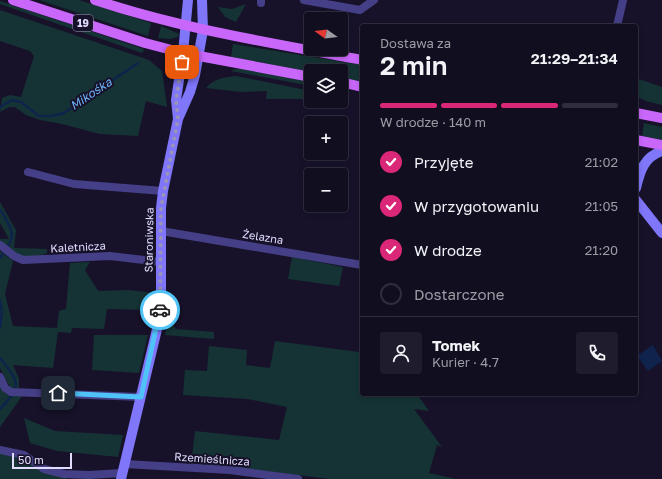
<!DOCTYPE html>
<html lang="pl">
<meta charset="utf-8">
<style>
body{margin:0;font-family:"Golos Text",sans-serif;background:#1e1c2d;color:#f1f3f6;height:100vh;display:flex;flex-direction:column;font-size:15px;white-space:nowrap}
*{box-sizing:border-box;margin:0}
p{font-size:13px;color:#9c9ca5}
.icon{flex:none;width:22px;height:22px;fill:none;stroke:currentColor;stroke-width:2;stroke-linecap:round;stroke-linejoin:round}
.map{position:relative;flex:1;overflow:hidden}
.details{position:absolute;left:360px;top:24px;width:278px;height:372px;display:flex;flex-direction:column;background:#110e20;border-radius:4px;box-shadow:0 2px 6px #0003,0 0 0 1px #302e3e}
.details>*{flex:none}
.needle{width:26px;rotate:284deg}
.fabs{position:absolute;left:304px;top:12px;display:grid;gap:8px}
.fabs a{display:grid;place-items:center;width:44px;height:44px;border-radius:4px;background:#110e20;box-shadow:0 2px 6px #0003,0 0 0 1px #302e3e;font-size:20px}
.scale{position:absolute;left:12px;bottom:10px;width:60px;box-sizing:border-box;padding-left:4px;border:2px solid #e1dcfe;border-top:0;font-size:11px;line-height:14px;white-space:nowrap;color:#e1dcfe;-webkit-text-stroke:3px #17122a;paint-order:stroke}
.pin{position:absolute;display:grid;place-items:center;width:34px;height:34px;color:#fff;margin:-17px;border-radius:8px;box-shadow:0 2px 6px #0006}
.courier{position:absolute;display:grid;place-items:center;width:40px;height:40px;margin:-20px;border:3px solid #4fc3f7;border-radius:50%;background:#fff;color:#222;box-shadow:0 1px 5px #0007}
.headline em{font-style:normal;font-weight:600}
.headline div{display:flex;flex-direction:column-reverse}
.headline{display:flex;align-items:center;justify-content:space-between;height:68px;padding:0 20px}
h1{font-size:26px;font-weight:600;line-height:30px}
.bar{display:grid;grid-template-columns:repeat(4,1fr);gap:6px 4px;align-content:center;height:48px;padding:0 20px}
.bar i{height:5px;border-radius:3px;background:#302e3e}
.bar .active{background:#db2777}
.bar p{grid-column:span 4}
.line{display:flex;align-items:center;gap:10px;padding:0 20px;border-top:1px solid #302e3e}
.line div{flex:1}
.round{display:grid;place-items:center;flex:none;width:42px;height:42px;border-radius:4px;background:#1e1c2d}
ol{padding:0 20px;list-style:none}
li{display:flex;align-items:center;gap:12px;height:44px}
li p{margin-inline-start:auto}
li .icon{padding:4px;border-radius:50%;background:#db2777;color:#fff;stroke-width:4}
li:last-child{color:#9c9ca5}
li i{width:22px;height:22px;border:2px solid #302e3e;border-radius:50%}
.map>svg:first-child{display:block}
</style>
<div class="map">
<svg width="662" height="479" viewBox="0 0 662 479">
<rect width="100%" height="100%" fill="#17122a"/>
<path fill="#153334" d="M 39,0 L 79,0 L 151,23 L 148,36 Z
M 0,1 L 144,49 L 142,53 L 0,4 Z
M 246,4 L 236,22 L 225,17 L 218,7 L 232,9 Z
M 0,10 L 149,60 L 162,71 L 167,107 L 146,101 L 138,136 L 100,134 L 62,124 L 40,120 L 26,115 L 15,107 L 9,107 L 0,112 L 2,98 L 10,95 L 21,97 L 34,56 L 30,51 L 0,41 Z
M 161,26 L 179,34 L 178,37 L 170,39 L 158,38 Z
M 233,44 L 362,65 L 362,82 L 341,78 L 341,71 L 311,72 L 231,57 Z
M 235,69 L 244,69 L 311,82 L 311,86 L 231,71 Z
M 236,76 L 311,91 L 311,99 L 266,99 L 267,91 L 241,92 L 206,88 C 213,79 225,77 236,76 Z
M 636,78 L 662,87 L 662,105 L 646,101 L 636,96 Z
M 644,123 L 662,127 L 662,140 L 642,136 Z
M 0,202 L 16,230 L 14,248 L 47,249 L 47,253 C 29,263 13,254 0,242 L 0,239 L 9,239 L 0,223 Z
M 0,251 L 13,261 L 5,294 L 13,326 L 57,328 L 59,311 L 66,309 L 70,263 L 90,262 L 85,270 L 98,291 L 129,290 L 154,293 L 153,310 L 107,309 L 104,329 L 72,328 L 71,333 L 58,332 L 53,368 L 13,365 L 19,379 L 19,388 L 11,389 L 0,368 Z
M 292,257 L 343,267 L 339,286 L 288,279 Z
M 168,319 L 176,329 L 214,332 L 214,339 L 165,335 Z
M 360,333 L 362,335 L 362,394 L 417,394 L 429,411 L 414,409 L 442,447 L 437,445 L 429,473 L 456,479 L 330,479 L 239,468 L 191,465 L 195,431 L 279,440 L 287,407 L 248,399 L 183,395 L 185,370 L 207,371 L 209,346 L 247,350 L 246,365 L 270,368 L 275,341 L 359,352 Z
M 94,335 L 148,335 L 139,373 L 92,370 Z
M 0,385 L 6,394 L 23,395 L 0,427 Z
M 24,418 L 55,431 L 123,435 L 118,457 L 57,451 L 30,443 Z
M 0,452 L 18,454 L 67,477 L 67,479 L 0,479 Z"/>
<path fill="#0f234c" d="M 653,345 L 662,361 L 648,371 L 637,356 Z"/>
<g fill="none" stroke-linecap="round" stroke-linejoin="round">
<path stroke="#0f234c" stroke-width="2.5" d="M 0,107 L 12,100 L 21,102 L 39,116 L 52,116 L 64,113 L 138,63
M 0,210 C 4,213 4,217 7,221 C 17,238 10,243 0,258
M 0,300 L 2,312 L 0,328
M 0,358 C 19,382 23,385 0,409"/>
<path stroke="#453f87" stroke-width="8" d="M 304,0 L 360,10 L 374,0
M 261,3 L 261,0
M 617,26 L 623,0
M 28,172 L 74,184 L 163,191
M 161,231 L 362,265
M 0,245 L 14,256 L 23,260 L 110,256 L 161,262
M 0,377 L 5,388 L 11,392 L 141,397
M 0,450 L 24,455 L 44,469 L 64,474 L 89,475 L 122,473
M 125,464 L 230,470 L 298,479"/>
<path stroke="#7f76fa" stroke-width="10" d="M 178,119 L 176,100 L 183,53 L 188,0
M 636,188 C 640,171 644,157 662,151
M 636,200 L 662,233
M 121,479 L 158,325 L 161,292 L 161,208 L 163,191 L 178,119 L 190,92 L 195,75 L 203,30 L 202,0"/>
<path stroke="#c967fa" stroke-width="10" d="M 13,0 L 145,43 L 183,53 L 311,77
M 95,0 C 182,29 272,43 362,60
M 341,82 L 362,87
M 636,113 L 662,118
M 636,140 L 662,145"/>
</g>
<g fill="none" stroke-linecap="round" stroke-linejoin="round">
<path stroke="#9a95b4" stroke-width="4" stroke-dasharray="0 7.2" d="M 160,310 L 161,208 L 178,119 L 176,100 L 182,62"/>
<path stroke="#4fc3f7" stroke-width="5" d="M 58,393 L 141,397 L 160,310"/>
</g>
<g text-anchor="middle" stroke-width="4" stroke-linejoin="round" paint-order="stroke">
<rect fill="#17122a" stroke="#a49fbe" stroke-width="1" x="73" y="15" width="20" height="16" rx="3"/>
<g font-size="10" font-weight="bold" fill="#e1dcfe">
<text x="83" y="27">19</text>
</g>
<g font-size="11" fill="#e1dcfe" stroke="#17122a">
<text transform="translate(263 237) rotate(9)" y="4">Żelazna</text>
<text transform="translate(149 240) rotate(-89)" y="4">Staroniwska</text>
<text transform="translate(78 247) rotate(-3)" y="4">Kaletnicza</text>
<text transform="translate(212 459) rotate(4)" y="4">Rzemieślnicza</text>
</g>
<g font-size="12" font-style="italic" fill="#6eb3fa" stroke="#17122a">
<text transform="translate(91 94) rotate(-34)" y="4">Mikośka</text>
</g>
</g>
</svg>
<div class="fabs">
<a><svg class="needle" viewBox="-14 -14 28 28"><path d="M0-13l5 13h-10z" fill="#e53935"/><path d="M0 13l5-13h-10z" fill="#9c9ca5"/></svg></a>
<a><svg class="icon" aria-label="layers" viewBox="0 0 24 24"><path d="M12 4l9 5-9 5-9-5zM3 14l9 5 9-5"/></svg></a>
<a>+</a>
<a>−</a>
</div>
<div class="scale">50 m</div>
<div class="pin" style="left:182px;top:62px;background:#ea580c"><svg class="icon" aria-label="bag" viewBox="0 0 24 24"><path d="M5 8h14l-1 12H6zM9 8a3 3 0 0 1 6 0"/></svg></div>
<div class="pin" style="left:58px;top:393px;background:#1f2937"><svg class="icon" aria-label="home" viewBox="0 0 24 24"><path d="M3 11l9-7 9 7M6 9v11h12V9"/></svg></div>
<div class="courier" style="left:160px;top:310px"><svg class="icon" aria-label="car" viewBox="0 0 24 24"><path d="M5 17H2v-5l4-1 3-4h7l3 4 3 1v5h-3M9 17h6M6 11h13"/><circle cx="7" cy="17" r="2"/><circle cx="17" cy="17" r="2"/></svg></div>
<section class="details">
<div class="headline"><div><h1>2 min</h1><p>Dostawa za</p></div><em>21:29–21:34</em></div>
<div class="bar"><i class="active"></i><i class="active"></i><i class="active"></i><i></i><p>W drodze · 140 m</p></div>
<ol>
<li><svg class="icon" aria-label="check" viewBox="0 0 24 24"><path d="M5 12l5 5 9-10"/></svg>Przyjęte<p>21:02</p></li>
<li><svg class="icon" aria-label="check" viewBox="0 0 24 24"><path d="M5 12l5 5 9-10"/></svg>W przygotowaniu<p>21:05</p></li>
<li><svg class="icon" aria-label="check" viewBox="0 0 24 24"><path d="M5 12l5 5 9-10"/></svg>W drodze<p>21:20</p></li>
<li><i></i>Dostarczone</li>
</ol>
<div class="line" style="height:72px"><a class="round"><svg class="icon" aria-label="person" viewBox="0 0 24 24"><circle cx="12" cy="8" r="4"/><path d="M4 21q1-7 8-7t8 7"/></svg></a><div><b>Tomek</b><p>Kurier · 4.7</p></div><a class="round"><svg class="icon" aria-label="phone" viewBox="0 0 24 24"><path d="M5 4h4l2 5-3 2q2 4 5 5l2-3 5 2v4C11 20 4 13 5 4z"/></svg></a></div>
</section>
</div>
